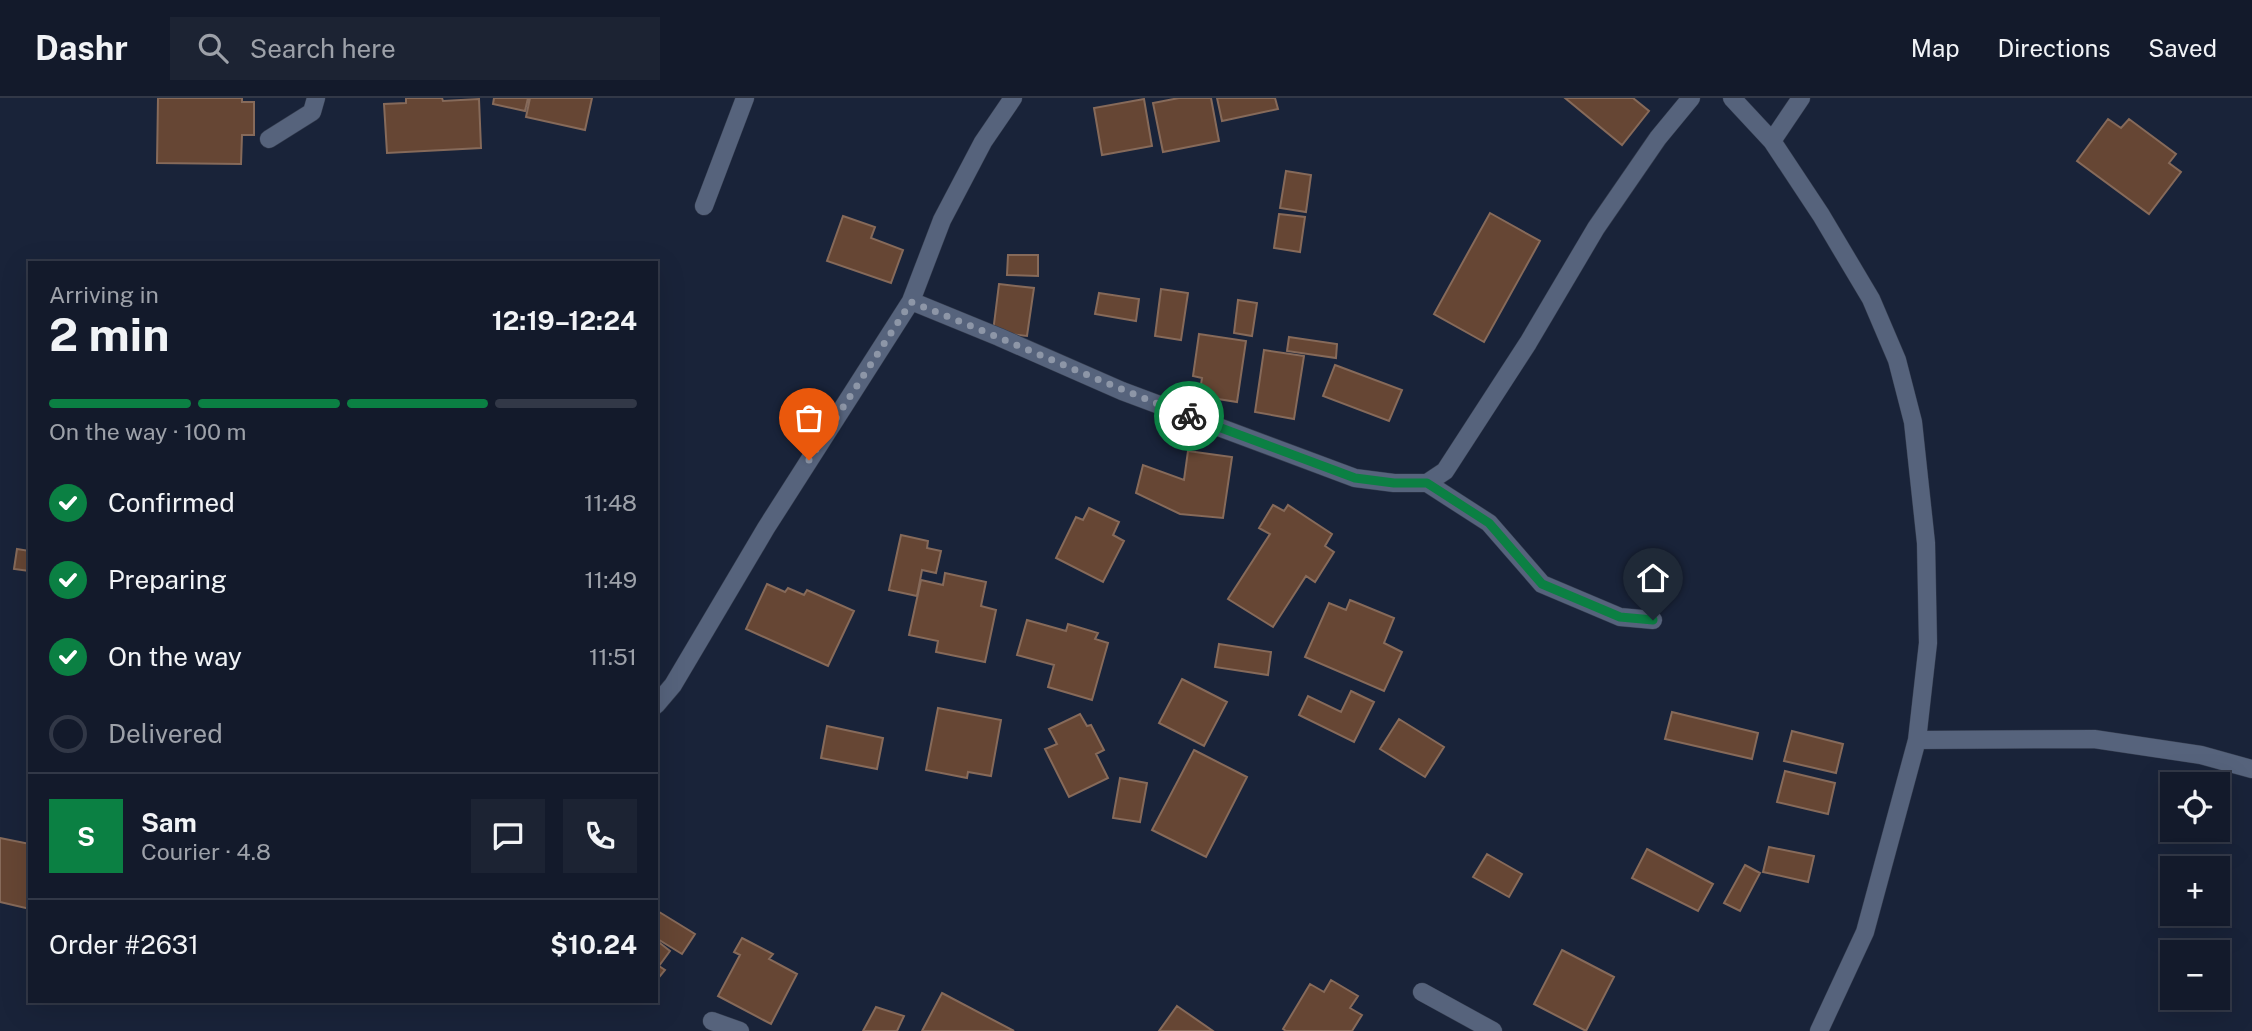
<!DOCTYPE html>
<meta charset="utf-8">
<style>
body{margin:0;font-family:"Public Sans",sans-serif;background:#1c2333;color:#f1f3f6;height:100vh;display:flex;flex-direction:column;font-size:26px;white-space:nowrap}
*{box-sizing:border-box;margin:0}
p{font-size:23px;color:#9da1a9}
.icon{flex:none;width:38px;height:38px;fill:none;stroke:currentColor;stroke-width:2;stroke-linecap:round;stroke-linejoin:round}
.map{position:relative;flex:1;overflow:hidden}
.panel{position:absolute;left:28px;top:163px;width:630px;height:742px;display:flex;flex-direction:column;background:#131a2b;border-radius:0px;box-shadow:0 7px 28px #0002,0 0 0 2px #323847}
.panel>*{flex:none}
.tools{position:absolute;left:2160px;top:674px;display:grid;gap:14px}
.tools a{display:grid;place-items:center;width:70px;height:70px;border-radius:0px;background:#131a2b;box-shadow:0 7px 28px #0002,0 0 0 2px #323847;font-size:35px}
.pin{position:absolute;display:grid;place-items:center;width:60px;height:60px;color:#fff;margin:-72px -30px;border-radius:50% 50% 50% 0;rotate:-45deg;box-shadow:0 0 7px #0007}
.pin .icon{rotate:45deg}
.courier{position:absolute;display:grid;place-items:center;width:70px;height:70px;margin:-35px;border:5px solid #0b8043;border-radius:50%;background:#fff;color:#222;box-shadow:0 2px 9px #0007}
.headline em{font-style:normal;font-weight:700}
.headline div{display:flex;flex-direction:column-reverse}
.headline{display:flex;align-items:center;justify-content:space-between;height:119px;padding:0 21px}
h1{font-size:46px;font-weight:700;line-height:52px}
.bar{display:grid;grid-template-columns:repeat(4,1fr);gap:10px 7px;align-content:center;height:84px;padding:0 21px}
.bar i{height:9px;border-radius:5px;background:#323847}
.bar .selected{background:#0b8043}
.bar p{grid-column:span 4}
.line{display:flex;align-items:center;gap:18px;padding:0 21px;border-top:2px solid #323847}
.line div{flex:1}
.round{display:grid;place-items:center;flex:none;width:74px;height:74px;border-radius:0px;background:#1c2333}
ol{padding:0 21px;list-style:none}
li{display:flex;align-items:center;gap:21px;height:77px}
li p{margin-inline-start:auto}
li .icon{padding:7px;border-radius:50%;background:#0b8043;color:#fff;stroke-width:4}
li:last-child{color:#9da1a9}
li i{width:38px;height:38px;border:4px solid #323847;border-radius:50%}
header{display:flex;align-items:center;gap:42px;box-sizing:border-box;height:98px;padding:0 35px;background:#131a2b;border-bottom:2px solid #323847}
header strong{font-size:33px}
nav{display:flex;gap:38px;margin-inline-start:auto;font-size:24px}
.search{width:490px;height:63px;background:#1c2333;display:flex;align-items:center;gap:18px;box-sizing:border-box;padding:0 24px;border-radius:0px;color:#9da1a9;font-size:26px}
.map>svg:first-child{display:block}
</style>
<header>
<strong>Dashr</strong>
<div class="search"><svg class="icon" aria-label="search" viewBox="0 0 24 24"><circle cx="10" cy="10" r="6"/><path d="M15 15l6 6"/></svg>Search here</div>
<nav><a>Map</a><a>Directions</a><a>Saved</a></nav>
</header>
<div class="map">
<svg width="2252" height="933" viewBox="0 0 2252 933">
<rect width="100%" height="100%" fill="#192339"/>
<path fill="#664634" stroke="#866a5a" stroke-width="2" d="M 158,0 L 242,0 L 242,4 L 254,4 L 254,37 L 242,37 L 241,66 L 157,65 Z
M 406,0 L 442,0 L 443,3 L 479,1 L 481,50 L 387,55 L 384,6 L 406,5 Z
M 494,0 L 528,0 L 525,13 L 493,6 Z
M 530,0 L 592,0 L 585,32 L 526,19 Z
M 1179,0 L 1211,0 L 1219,43 L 1163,54 L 1153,5 Z
M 1217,0 L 1275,0 L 1278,11 L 1222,23 Z
M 1565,0 L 1633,0 L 1649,13 L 1622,47 Z
M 1144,1 L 1152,48 L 1102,57 L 1094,10 Z
M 2108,21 L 2121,30 L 2129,21 L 2176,56 L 2169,65 L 2181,74 L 2149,116 L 2077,63 Z
M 1286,73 L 1311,77 L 1306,114 L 1280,110 Z
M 1490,115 L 1540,143 L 1484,244 L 1434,216 Z
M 1279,116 L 1305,119 L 1300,154 L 1274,150 Z
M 843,118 L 875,129 L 871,140 L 903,152 L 891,185 L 827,163 Z
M 1008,157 L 1038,157 L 1038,178 L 1007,177 Z
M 999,186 L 1034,190 L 1027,238 L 993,234 Z
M 1161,191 L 1188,195 L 1181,242 L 1155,238 Z
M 1099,195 L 1139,201 L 1136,223 L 1095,216 Z
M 1238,202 L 1257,205 L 1252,238 L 1234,235 Z
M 1199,236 L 1246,243 L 1237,304 L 1199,298 L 1202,280 L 1193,278 Z
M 1289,239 L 1337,246 L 1336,260 L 1287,253 Z
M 1264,252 L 1304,258 L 1294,321 L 1255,314 Z
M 1335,267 L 1402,292 L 1389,323 L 1323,298 Z
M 1188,353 L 1232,359 L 1223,420 L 1180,416 L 1136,395 L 1143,367 L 1184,382 Z
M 1273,407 L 1284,413 L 1288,407 L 1332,436 L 1325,448 L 1334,454 L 1315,484 L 1306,478 L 1273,529 L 1228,501 L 1270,436 L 1259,430 Z
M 1089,410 L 1119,424 L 1113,437 L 1124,443 L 1103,484 L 1056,460 L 1076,419 L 1083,422 Z
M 901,437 L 928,443 L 927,450 L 941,453 L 936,475 L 922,472 L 917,498 L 889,492 Z
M 17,451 L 30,453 L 30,473 L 14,471 Z
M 945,475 L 986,484 L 981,508 L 996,512 L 985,564 L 936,554 L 938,543 L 909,537 L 921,482 L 943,487 Z
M 767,486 L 785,494 L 788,490 L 804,497 L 807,492 L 854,513 L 828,568 L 746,531 Z
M 1350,502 L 1394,520 L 1384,545 L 1402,554 L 1384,593 L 1305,559 L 1329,505 L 1346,512 Z
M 1027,522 L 1066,533 L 1068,526 L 1098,535 L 1095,541 L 1108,545 L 1092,602 L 1048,589 L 1054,567 L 1017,557 Z
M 1219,546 L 1271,554 L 1268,577 L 1215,569 Z
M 1182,581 L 1227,604 L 1204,648 L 1159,625 Z
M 1351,593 L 1374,604 L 1354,644 L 1299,617 L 1308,598 L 1341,614 Z
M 938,610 L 1001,622 L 991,678 L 968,674 L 967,680 L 926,672 Z
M 1672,614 L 1758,635 L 1752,661 L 1665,641 Z
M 1080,616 L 1087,628 L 1091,627 L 1104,652 L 1096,656 L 1108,680 L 1069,699 L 1045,651 L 1057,646 L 1049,631 Z
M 1399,621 L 1444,649 L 1425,679 L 1380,651 Z
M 827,628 L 883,640 L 877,671 L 821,660 Z
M 1792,633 L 1843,646 L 1836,675 L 1784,663 Z
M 1194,652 L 1247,679 L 1206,759 L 1152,732 Z
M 1785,673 L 1835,685 L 1828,716 L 1777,704 Z
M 1120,680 L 1147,685 L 1140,724 L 1113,720 Z
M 0,740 L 30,746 L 30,811 L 0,804 Z
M 1769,749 L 1814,758 L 1808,784 L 1763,774 Z
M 1647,751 L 1713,786 L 1698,813 L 1632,780 Z
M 1487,756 L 1522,776 L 1509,799 L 1473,779 Z
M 1745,767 L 1760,775 L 1740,813 L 1724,805 Z
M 656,812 L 695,836 L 682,856 L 656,840 Z
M 742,840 L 773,856 L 769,861 L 797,876 L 771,926 L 718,898 L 740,857 L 734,854 Z
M 656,842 L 670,853 L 659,868 L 665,872 L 656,883 Z
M 1562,852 L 1614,879 L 1586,933 L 1534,906 Z
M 1331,882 L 1358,898 L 1350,910 L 1362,917 L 1352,933 L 1286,933 L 1283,931 L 1310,886 L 1324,894 Z
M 942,895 L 1014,933 L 922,933 Z
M 1177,908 L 1213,933 L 1159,933 Z
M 876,909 L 904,918 L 897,933 L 863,933 Z"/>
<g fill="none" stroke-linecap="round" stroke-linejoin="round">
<defs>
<path id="minor" d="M 1732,0 L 1772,43 L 1821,117 L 1871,201 L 1897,262 L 1913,324 L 1926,445 L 1928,545 L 1917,642 L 1865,834 L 1819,933
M 269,41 L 312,14 L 316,0
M 1772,43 L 1801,0
M 704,108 L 745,0
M 911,203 L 999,239 L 1122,293 L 1355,380 L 1394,385 L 1427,385 L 1445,373 L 1528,245 L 1596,130 L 1658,40 L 1691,0
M 1427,385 L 1489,425 L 1542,486 L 1620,519 L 1653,522
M 656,607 L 673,587 L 766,430 L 911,203 L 942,122 L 983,44 L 1013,0
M 1917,642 L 2094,641 L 2201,657 L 2252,671
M 1422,894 L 1493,933
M 712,923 L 740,933"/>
</defs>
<use href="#minor" stroke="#343c4e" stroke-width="19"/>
<use href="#minor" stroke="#56637c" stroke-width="18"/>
</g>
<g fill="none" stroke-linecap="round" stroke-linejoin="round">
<path stroke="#8d96a7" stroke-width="7" stroke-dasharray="0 12.6" d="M 809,362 L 911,204 C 1004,240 1095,282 1189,318"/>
<path stroke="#0b8043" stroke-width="9" d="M 1189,318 L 1355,380 L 1394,385 L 1427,385 L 1489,425 L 1542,486 L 1620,519 L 1653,522"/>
</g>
</svg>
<div class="tools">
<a><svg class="icon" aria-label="locate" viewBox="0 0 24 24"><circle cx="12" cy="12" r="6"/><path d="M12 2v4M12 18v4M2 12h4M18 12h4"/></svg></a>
<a>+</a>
<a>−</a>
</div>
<div class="pin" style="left:809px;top:362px;background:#ea580c"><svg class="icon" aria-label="bag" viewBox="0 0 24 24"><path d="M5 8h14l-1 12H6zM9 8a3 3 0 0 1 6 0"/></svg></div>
<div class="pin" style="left:1653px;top:522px;background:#1f2937"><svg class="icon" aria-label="home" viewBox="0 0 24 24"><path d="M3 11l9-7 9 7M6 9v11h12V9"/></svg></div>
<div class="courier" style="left:1189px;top:318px"><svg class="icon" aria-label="bike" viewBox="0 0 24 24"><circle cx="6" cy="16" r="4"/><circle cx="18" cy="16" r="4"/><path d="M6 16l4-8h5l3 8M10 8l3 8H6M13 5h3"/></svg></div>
<section class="panel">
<div class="headline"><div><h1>2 min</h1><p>Arriving in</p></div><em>12:19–12:24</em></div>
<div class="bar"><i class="selected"></i><i class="selected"></i><i class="selected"></i><i></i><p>On the way · 100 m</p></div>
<ol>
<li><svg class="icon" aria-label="check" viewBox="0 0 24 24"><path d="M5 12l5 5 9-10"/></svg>Confirmed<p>11:48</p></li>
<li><svg class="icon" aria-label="check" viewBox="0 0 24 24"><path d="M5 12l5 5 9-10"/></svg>Preparing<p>11:49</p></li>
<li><svg class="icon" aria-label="check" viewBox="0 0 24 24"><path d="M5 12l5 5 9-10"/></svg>On the way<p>11:51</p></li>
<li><i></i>Delivered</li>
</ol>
<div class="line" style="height:126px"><b class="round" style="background:#0b8043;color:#fff">S</b><div><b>Sam</b><p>Courier · 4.8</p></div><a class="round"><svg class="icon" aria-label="chat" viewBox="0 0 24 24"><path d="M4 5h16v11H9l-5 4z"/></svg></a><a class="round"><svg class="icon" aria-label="phone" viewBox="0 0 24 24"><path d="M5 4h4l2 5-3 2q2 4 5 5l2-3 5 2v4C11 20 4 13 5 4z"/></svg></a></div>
<div class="line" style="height:91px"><div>Order #2631</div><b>$10.24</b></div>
</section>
</div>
